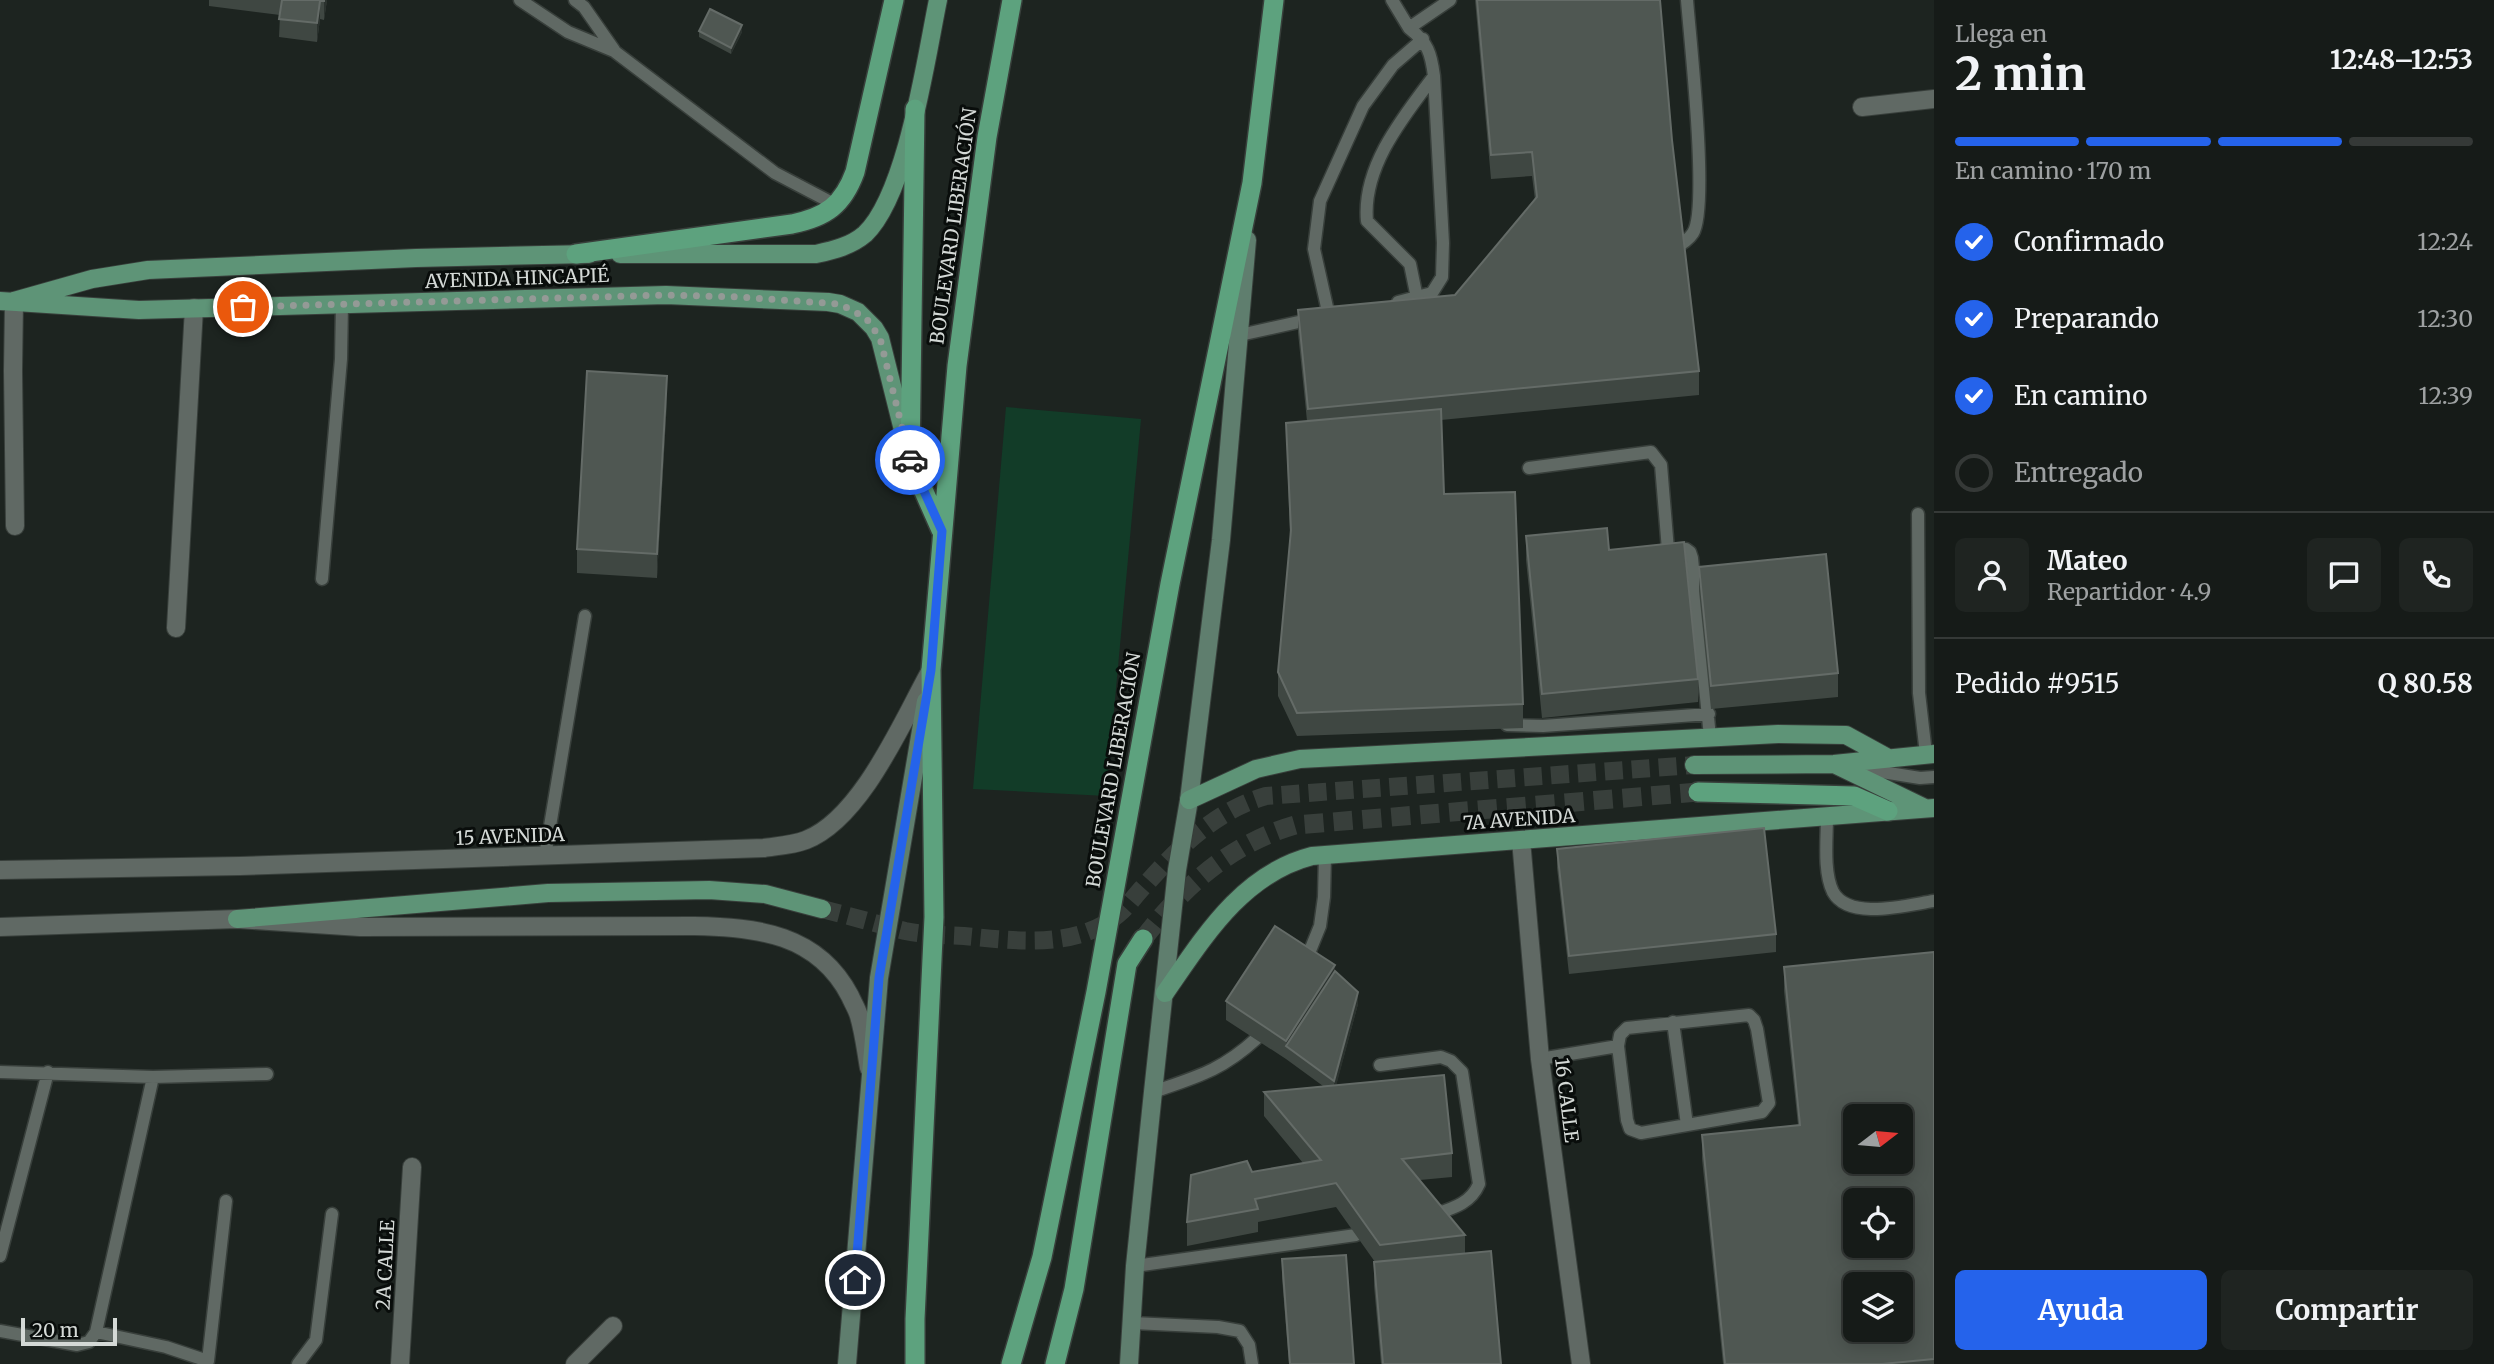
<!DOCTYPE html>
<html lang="es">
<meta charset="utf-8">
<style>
body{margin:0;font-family:Merriweather,serif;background:#1f2421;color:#f1f3f6;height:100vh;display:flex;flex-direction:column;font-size:26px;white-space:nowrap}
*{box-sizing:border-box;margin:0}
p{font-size:23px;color:#9ea1a2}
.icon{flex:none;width:38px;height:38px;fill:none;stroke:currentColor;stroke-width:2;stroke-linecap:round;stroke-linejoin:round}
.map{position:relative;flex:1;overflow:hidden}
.drawer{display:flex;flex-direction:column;background:#161b18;width:560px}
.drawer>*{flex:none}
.needle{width:46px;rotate:74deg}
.fabs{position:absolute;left:1843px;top:1104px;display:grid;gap:14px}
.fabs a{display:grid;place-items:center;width:70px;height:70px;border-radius:10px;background:#161b18;box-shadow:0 4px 18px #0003,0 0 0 2px #353937;font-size:35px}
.scale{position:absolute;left:21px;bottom:18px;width:96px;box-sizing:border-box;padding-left:7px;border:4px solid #d4d9d6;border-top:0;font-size:19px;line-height:24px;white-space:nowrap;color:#d4d9d6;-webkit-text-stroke:5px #090d0b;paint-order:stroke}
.pin{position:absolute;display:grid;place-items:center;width:60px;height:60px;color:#fff;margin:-30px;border:4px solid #fff;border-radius:50%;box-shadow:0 2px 7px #0007}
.courier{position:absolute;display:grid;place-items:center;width:70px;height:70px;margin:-35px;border:5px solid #2563eb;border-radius:50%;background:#fff;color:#222;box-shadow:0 2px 9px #0007}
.headline em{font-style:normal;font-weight:700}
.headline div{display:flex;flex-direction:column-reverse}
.headline{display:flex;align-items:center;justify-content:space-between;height:119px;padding:0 21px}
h1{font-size:46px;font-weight:700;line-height:52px}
.bar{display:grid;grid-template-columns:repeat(4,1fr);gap:10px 7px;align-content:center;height:84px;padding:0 21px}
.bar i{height:9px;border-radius:5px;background:#353937}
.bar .current{background:#2563eb}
.bar p{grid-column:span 4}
.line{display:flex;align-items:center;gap:18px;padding:0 21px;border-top:2px solid #353937}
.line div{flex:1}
.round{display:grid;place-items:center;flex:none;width:74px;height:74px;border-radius:10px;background:#1f2421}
ol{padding:0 21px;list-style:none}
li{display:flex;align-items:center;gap:21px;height:77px}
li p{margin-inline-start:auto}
li .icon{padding:7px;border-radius:50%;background:#2563eb;color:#fff;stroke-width:4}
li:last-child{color:#9ea1a2}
li i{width:38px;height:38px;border:4px solid #353937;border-radius:50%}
.cta{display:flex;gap:14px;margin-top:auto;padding:14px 21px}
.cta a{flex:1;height:80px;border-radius:10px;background:#2563eb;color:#fff;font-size:28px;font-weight:700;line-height:80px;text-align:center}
.cta a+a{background:#1f2421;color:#f1f3f6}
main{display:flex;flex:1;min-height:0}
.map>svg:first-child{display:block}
</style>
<main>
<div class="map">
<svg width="1934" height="1364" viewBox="0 0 1934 1364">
<rect width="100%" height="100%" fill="#1d2420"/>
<path fill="#123c28" d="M 1006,407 L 1141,419 L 1106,796 L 973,789 Z"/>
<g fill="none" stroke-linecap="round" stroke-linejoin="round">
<path stroke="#383f3b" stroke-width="18" stroke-dasharray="18 9" stroke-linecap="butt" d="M 822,909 C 850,916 877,924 905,931 C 924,935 945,935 964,936 C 1017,941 1080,950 1122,911 C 1131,902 1138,892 1147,883 C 1180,846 1217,810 1266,796 L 1694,765"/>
<path stroke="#383f3b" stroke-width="19" stroke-dasharray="19 10" stroke-linecap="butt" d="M 1143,939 C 1184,886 1230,844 1295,825 L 1698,792"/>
<defs>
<path id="service" d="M 520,0 L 568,32 L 614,51 L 775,173 L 836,205
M 575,0 L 584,7 L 614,50
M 1392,0 L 1409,28
M 1671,250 C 1679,246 1688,241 1693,233 C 1709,208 1690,39 1687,0
M 1417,298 L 1410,264 L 1367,221 C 1362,167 1403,117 1434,76
M 1398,302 L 1432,293 L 1442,277 L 1443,243 L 1434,76 C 1431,53 1428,43 1409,28 L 1450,0
M 1329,316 L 1314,249 L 1320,201 L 1363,106 L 1393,65 L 1423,39
M 1240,335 L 1312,319
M 1529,468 L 1651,452 L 1661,465 L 1668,550
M 1918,514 L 1919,693 L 1926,754
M 1671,550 L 1686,549 L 1690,552 L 1692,558 L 1710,737
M 322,579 L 341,359 L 342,304
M 1507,725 L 1543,726 L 1709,714
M 1851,767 L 1920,778 L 1934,777
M 1827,816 C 1827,838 1823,872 1833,892 C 1849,921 1907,905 1934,901
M 545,856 L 585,616
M 1305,963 L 1320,926 L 1324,897 L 1325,855
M 1749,1015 L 1754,1020 L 1757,1029 L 1769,1103 L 1762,1112 L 1641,1133 L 1630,1129 L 1627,1120 L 1618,1046 L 1620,1035 L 1627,1028 Z
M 1673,1022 L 1687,1125
M 1540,1059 L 1618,1046
M 1380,1065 L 1441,1057 L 1451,1061 L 1462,1072 L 1479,1184 C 1470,1205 1450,1209 1430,1216
M 0,1072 L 153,1077 L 267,1074
M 1153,1092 C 1196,1077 1221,1071 1256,1039
M 0,1256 L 48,1072
M 1135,1266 L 1356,1235
M 1133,1323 L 1218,1327 L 1240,1331 L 1249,1345 L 1252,1364
M 0,1331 L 77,1345 L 89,1342 L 96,1332 L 153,1077
M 96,1332 L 166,1347 L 208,1361 L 226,1201
M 298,1364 L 316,1340 L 332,1214"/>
<path id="minor" d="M 1862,107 L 1934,99
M 14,301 L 13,371 L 15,526
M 176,628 L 194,308
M 1521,840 L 1540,1059 L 1581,1364
M 400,1364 L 412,1167
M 575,1364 L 613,1326"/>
<path id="tertiary" d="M 0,870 L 240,866 L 764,848 C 777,846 793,845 806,840 C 862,818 903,720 931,670
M 0,927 L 237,919 L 360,927 L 694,926 C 757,927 818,934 850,996 C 853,1003 857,1009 859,1016 C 864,1033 866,1051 869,1068"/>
<path id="secondary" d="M 847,1364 L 879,978 L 926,701
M 1129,1364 L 1135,1266 L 1153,1092 L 1177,870 L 1189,800 L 1221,540 L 1247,240"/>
<path id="primary" d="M 620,254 L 816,254 C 834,250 851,246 865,234 C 907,194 926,58 938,0
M 0,301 L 139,310 L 666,295 L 828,302 L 840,304 L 858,312 L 874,328 L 880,338 L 907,446
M 14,301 L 92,279 L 148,270 L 416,258 L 589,254
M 1834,764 L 1925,808
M 1694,765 L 1834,764 L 1934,754
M 1189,800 L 1256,769 L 1300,759 L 1778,734 L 1846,735 L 1888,758
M 237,919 L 548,893 L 709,890 L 765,894 L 822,909
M 1165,993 C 1204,937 1242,874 1312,856 L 1934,808"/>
<path id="trunk" d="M 915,109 L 910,460 L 941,530
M 576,254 L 792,224 C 826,217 843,205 855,172 L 894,0
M 1698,792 L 1854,796 L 1888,811
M 915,1364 L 915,1319 L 934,917 L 931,670 L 957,366 L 987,137 L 1012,0
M 1011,1364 L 1042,1257 L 1096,992 L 1170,584 L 1252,183 L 1274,0
M 1055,1364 L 1074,1289 L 1127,964 L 1143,939"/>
</defs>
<use href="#service" stroke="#383f3b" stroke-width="15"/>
<use href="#minor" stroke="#383f3b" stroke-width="20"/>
<use href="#tertiary" stroke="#383f3b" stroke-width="20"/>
<use href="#secondary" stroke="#383f3b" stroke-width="20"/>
<use href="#primary" stroke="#383f3b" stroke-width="20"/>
<use href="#trunk" stroke="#383f3b" stroke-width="22"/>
<use href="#service" stroke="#606964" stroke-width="12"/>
<use href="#minor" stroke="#606964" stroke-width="18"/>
<use href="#tertiary" stroke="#606964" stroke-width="18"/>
<use href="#secondary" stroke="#5f7e6e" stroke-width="18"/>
<use href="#primary" stroke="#5e9477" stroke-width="18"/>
<use href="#trunk" stroke="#5da27e" stroke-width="19"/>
</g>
<path fill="#3f4742" d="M 209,0 L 327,0 L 324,20 L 320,19 L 317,42 L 279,37 L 280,15 L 209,6 Z
M 1475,0 L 1660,0 L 1672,140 L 1699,371 L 1699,395 L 1441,420 L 1444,494 L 1523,704 L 1523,728 L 1297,736 L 1278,696 L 1278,672 L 1290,538 L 1286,423 L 1307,421 L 1298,333 L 1298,310 L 1455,295 L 1535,200 L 1532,176 L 1491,179 Z
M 699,31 L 742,32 L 731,54 L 699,37 Z
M 667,400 L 657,578 L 577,573 L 577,549 Z
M 1526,536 L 1609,550 L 1698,679 L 1698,702 L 1542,718 L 1526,560 Z
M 1699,567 L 1838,673 L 1838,697 L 1711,709 L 1699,591 Z
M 1557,849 L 1776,934 L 1776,952 L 1569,974 L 1557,868 Z
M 1934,952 L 1934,1364 L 1723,1364 L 1702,1159 L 1702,1135 L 1798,1125 L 1784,991 L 1784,967 Z
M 1335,971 L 1358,1004 L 1336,1085 L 1452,1153 L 1452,1177 L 1420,1180 L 1465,1235 L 1465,1253 L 1501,1364 L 1381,1364 L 1374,1286 L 1374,1262 L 1375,1262 L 1336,1207 L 1258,1222 L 1258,1232 L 1187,1246 L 1187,1222 L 1252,1172 L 1303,1163 L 1264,1116 L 1264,1092 L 1323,1086 L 1286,1059 L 1226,1020 L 1226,1001 Z
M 1282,1259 L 1354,1364 L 1289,1364 L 1282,1278 Z"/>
<path fill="#2b322e" d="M 324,0 L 327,0 L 324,20 Z
M 320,1 L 320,19 L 317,42 L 317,23 Z
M 742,25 L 742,32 L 731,54 L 731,48 Z
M 667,376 L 667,400 L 657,578 L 657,554 Z
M 1335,965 L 1335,983 L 1286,1046 L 1286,1041 Z
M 1358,992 L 1358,1004 L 1334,1094 L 1334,1081 Z"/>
<path fill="#4f5752" stroke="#646b67" stroke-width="2" fill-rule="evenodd" d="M 282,0 L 324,0 L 324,1 L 320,1 L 317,23 L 279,19 Z
M 1477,0 L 1660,0 L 1672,140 L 1699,371 L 1308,409 L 1298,310 L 1455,295 L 1537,197 L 1532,152 L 1491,155 Z
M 710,9 L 742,25 L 731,48 L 699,31 Z
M 587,371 L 667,376 L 657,554 L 577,549 Z
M 1441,409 L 1444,494 L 1515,492 L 1523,704 L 1297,713 L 1278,672 L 1291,530 L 1286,423 Z
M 1607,528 L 1609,550 L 1684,542 L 1698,679 L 1542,694 L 1526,536 Z
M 1826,554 L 1838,673 L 1711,686 L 1699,567 Z
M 1764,828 L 1776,934 L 1569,956 L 1557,849 Z
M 1275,926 L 1335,965 L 1286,1041 L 1226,1001 Z
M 1934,952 L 1934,1359 L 1882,1364 L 1725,1364 L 1702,1135 L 1800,1125 L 1784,967 ZM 1855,1116 L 1900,1116 L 1900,1162 L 1855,1162 ZM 1855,1200 L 1900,1200 L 1900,1246 L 1855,1246 ZM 1855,1284 L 1900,1284 L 1900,1330 L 1855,1330 Z
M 1335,971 L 1358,992 L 1334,1081 L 1286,1046 Z
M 1444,1075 L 1452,1153 L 1402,1159 L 1465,1235 L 1380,1245 L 1336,1183 L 1255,1199 L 1258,1209 L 1187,1222 L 1191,1175 L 1247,1161 L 1252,1172 L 1321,1160 L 1264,1092 Z
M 1491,1251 L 1501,1364 L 1383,1364 L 1374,1262 Z
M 1346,1255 L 1354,1364 L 1290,1364 L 1282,1259 Z"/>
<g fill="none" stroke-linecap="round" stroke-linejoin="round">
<path stroke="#949a96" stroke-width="7" stroke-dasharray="0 12.6" d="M 243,307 L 666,295 L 739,297 L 840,304 L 866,318 L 880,338 L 910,460"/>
<path stroke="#2563eb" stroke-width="9" d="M 855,1280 L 879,978 L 931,670 L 942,531 L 910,460"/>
</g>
<g text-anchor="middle" stroke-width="6" stroke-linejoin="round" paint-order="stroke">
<g font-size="19" fill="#d4d9d6" stroke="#090d0b">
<text transform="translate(953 226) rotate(-82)" y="7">BOULEVARD LIBERACIÓN</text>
<text transform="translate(517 278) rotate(-2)" y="7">AVENIDA HINCAPIÉ</text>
<text transform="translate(1113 770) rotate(-80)" y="7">BOULEVARD LIBERACIÓN</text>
<text transform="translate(1519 819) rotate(-4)" y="7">7A AVENIDA</text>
<text transform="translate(510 836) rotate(-2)" y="7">15 AVENIDA</text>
<text transform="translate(1567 1100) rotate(83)" y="7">16 CALLE</text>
<text transform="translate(385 1265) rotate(-87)" y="7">2A CALLE</text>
</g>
</g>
</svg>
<div class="fabs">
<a><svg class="needle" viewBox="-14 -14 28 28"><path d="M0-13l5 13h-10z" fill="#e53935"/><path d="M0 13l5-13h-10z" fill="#9ea1a2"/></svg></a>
<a><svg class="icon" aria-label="locate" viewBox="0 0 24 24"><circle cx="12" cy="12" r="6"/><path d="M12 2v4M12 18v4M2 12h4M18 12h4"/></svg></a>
<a><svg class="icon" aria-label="layers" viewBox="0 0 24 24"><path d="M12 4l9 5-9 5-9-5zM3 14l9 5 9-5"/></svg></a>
</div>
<div class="scale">20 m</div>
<div class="pin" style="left:243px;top:307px;background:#ea580c"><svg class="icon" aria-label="bag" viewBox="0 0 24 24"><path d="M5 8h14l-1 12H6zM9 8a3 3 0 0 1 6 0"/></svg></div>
<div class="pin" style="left:855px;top:1280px;background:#1f2937"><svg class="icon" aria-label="home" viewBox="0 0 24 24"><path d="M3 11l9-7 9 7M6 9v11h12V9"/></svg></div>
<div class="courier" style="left:910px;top:460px"><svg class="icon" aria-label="car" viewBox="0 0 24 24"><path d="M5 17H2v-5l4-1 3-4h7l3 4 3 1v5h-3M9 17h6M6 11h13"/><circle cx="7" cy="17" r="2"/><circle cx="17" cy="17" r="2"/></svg></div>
</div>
<section class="drawer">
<div class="headline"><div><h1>2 min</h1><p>Llega en</p></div><em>12:48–12:53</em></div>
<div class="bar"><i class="current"></i><i class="current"></i><i class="current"></i><i></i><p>En camino · 170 m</p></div>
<ol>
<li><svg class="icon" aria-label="check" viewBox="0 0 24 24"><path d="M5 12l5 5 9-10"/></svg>Confirmado<p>12:24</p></li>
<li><svg class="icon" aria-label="check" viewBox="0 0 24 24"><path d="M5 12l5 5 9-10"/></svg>Preparando<p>12:30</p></li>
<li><svg class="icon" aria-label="check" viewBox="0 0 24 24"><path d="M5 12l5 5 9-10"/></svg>En camino<p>12:39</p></li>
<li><i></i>Entregado</li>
</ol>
<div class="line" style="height:126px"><a class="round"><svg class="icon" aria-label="person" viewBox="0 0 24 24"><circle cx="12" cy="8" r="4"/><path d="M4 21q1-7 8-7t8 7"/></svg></a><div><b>Mateo</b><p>Repartidor · 4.9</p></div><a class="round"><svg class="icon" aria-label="chat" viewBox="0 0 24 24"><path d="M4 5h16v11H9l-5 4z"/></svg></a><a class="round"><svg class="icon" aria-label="phone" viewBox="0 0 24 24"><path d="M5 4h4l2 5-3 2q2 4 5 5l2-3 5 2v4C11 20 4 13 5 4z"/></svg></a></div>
<div class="line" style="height:91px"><div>Pedido #9515</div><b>Q 80.58</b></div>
<div class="cta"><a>Ayuda</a><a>Compartir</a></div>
</section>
</main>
